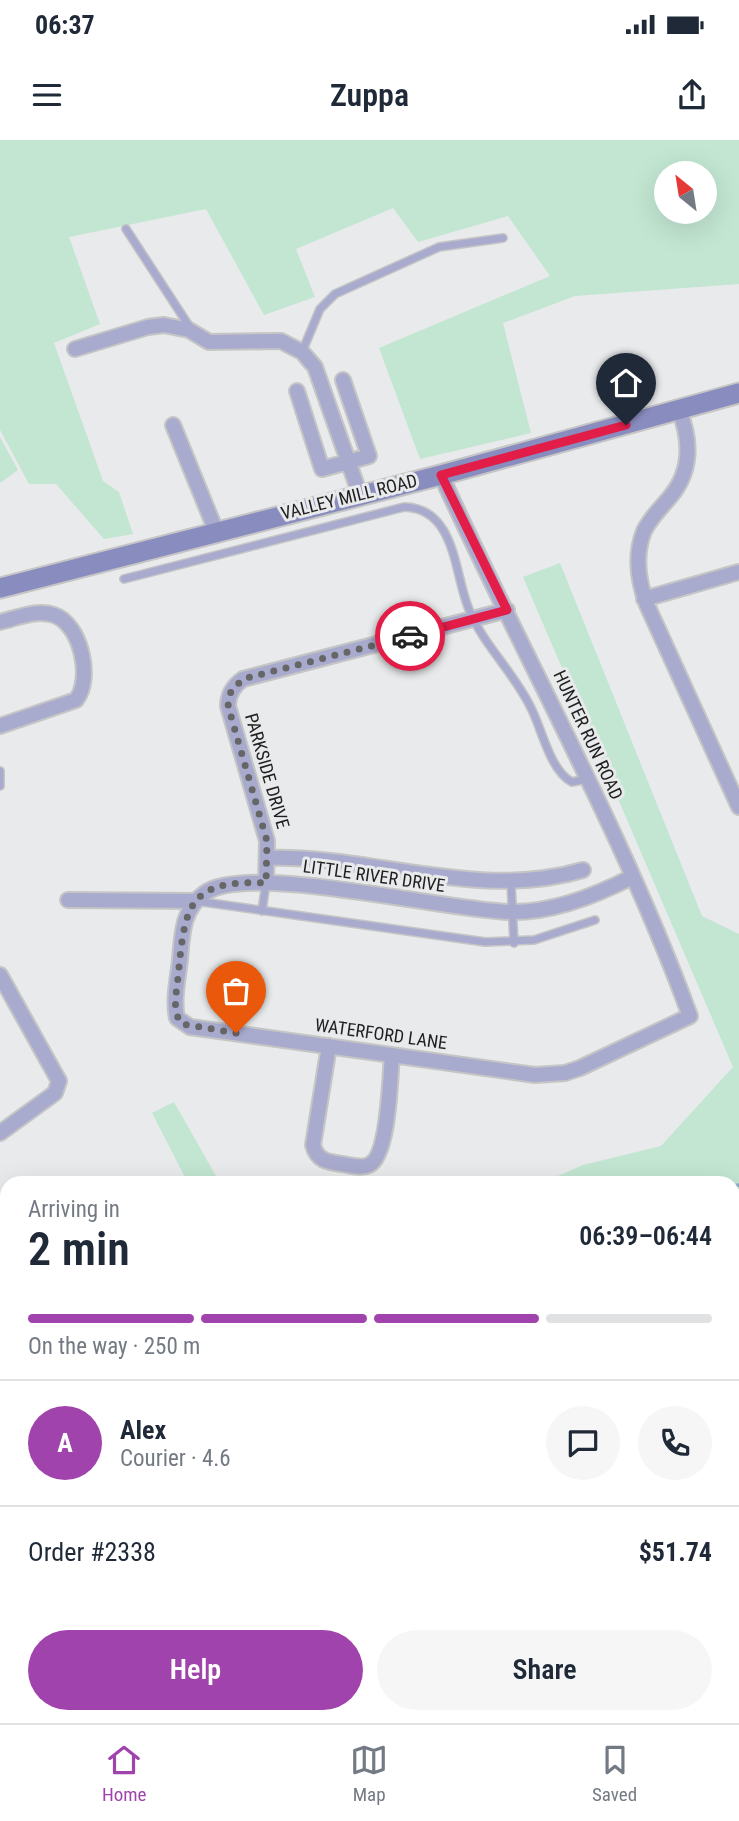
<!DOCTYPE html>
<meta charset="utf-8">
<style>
body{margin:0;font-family:"Roboto Condensed",sans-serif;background:#f6f6f7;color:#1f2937;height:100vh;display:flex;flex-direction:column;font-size:26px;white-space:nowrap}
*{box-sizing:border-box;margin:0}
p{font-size:23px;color:#747a83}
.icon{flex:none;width:38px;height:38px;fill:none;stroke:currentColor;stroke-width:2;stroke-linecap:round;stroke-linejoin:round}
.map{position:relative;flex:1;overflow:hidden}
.drawer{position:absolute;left:0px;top:1036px;width:740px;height:548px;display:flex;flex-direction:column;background:#fff;border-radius:21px 21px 0 0;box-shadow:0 7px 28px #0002}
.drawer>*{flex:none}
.needle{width:46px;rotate:330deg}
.fabs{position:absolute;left:654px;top:21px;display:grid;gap:14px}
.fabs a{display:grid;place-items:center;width:63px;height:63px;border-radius:50%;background:#fff;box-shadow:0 7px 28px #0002;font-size:35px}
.pin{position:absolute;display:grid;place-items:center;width:60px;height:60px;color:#fff;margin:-72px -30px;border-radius:50% 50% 50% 0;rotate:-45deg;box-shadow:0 0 7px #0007}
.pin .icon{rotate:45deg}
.courier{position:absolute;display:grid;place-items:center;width:70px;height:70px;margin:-35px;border:5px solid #e11d48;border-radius:50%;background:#fff;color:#222;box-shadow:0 2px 9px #0007}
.headline em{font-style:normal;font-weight:600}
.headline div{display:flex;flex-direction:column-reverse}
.headline{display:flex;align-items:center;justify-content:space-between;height:119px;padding:0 28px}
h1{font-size:46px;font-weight:600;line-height:52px}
.bar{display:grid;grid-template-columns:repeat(4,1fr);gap:10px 7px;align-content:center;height:84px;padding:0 28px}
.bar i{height:9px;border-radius:5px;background:#e0e1e3}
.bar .active{background:#a143ac}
.bar p{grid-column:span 4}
.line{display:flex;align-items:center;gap:18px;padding:0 28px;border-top:2px solid #e0e1e3}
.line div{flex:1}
.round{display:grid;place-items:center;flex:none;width:74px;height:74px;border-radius:37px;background:#f6f6f7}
.action{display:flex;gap:14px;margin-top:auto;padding:14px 28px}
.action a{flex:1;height:80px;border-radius:42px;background:#a143ac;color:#fff;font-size:28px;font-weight:600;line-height:80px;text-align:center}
.action a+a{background:#f6f6f7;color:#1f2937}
.status{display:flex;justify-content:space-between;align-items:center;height:49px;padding:0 35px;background:#fff;direction:ltr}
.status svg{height:19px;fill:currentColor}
header{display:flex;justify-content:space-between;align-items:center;height:91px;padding:0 28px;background:#fff;font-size:32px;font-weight:600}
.menu{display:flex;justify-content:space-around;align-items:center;height:98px;border-top:2px solid #e0e1e3;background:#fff;font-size:19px;color:#747a83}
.menu a{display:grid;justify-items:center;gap:4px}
.menu .active{color:#a143ac}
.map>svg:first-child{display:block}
</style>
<div class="status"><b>06:37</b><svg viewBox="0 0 49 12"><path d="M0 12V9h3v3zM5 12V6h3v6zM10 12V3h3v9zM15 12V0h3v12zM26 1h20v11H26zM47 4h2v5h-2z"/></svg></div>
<header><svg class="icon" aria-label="menu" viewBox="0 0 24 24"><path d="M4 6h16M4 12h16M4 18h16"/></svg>Zuppa<svg class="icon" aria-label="share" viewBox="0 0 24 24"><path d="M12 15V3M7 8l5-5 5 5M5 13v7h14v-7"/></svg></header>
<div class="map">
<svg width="739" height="1583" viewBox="0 0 739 1583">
<rect width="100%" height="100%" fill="#e9eaeb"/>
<path fill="#c2e6d2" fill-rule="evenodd" d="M 0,0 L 739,0 L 739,144 L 575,156 L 503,183 L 531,293 L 420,319 L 379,208 L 550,136 L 508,76 L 418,102 L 393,68 L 296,109 L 315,157 L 264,175 L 206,69 L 69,97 L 100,184 L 54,203 L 103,341 L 119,352 L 133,394 L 104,399 L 56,344 L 29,344 L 0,290 ZM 667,33 L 705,33 L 705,72 L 667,72 Z
M 0,297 L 18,330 L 0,343 Z
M 560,423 L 702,776 L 739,794 L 739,1202 L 733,1202 L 733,1043 L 542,1043 L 583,1025 L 661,1006 L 733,927 L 523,437 Z
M 174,962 L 220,1043 L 188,1043 L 152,973 Z
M 7,1549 L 7,1577 L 386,1577 L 386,1583 L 0,1583 L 0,1550 Z"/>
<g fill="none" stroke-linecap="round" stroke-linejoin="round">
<path stroke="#90abc6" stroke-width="3.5" d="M 733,1046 L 739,1045
M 270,1583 L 272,1577"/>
<defs>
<path id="lane" d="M 126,89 L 191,189
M 302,212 L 320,169 L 335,154 L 439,107 L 503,98
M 124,439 L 404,367 C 455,368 454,431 468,467 C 482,504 514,532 531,568 C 542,589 550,631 572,642 L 587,639
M 0,631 L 0,646
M 511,743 L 514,803
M 196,761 L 485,802 L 534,800 L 595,780
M 262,771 L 266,743"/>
<path id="street" d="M 75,209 L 148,187 L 164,185 L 189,190 L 209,202 L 281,201 L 302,212 L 315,227 L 360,355
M 297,251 L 322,329 L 369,316 L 343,240
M 679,270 C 691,300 692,331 670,357 C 661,368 651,377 644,391 C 634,416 638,441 647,465 L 739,667
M 173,285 L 216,391
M 441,335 C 523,516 622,690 690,876 L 580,928 L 565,933 L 535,935 L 190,887 L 177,878 C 173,860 178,838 180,820 C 182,795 182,769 205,753 C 248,722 447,771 510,772 C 552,773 595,756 632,737
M 644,459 L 739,432
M 0,482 C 17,478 36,469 54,475 C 81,484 93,539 76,560 L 0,586
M 268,718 C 374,715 478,761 583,730
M 266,743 L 267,701 L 228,566 C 228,554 233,546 243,539 L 507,470
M 68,760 L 195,761
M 0,835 L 59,941 L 55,953 L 0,993
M 329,906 L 313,1005 C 317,1021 328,1022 342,1024 C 350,1025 361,1029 369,1025 C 389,1016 390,937 392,915
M 0,1169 L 7,1164
M 0,1189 L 7,1199
M 0,1326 L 4,1332
M 733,1372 L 739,1372
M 0,1504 L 7,1499
M 672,1577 L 686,1583"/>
<path id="secondary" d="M 0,448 L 441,335 L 739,253"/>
</defs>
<use href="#lane" stroke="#c5c5c6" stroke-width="10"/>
<use href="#street" stroke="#c5c5c6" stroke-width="18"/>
<use href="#secondary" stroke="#c5c5c6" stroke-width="23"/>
<use href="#lane" stroke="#a9abce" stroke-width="7"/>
<use href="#street" stroke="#a9abce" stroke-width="14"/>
<use href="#secondary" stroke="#898cbe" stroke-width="19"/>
</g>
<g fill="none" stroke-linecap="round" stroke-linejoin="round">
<path stroke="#666667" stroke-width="7" stroke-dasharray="0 12.6" d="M 236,893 L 182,884 C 171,871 177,852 178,837 C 185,768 186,739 266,743 L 267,701 L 228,566 L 231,551 L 243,539 L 410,496"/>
<path stroke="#e11d48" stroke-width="9" d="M 410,496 L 507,470 L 441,335 L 626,285"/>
</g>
<g text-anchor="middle" stroke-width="6" stroke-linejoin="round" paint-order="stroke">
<g font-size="18" fill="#1f1f20" stroke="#e9eaeb">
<text transform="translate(349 357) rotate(-14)" y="6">VALLEY MILL ROAD</text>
<text transform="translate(588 595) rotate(65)" y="6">HUNTER RUN ROAD</text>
<text transform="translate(267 631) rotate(74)" y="6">PARKSIDE DRIVE</text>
<text transform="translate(374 736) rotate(8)" y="6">LITTLE RIVER DRIVE</text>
<text transform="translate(381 894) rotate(8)" y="6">WATERFORD LANE</text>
</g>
</g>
</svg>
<div class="fabs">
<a><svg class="needle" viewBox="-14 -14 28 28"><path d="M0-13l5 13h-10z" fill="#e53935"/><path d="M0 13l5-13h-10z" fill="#747a83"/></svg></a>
</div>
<div class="pin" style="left:236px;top:893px;background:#ea580c"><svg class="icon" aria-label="bag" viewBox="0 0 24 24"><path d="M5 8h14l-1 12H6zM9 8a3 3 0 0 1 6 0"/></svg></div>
<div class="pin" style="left:626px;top:285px;background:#1f2937"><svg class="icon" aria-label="home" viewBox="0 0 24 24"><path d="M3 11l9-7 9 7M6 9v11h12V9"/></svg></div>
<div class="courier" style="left:410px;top:496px"><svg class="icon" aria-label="car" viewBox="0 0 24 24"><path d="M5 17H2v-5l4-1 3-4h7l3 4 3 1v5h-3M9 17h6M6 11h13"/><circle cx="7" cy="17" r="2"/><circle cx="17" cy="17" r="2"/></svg></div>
<section class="drawer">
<div class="headline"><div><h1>2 min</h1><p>Arriving in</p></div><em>06:39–06:44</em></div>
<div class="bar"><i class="active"></i><i class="active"></i><i class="active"></i><i></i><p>On the way · 250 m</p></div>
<div class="line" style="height:126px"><b class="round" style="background:#a143ac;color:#fff">A</b><div><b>Alex</b><p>Courier · 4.6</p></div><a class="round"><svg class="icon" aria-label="chat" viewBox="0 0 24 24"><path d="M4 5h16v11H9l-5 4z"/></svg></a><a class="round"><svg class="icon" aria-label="phone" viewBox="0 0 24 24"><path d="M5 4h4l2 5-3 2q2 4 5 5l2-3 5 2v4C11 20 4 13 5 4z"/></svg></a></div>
<div class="line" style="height:91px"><div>Order #2338</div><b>$51.74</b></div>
<div class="action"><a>Help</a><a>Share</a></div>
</section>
</div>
<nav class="menu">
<a class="active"><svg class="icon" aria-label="home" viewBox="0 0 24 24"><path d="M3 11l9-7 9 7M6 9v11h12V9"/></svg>Home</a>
<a><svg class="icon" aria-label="map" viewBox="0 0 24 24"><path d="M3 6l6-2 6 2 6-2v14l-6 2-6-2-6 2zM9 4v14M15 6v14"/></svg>Map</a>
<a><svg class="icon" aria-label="saved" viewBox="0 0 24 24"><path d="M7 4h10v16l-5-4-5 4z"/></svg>Saved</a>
</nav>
